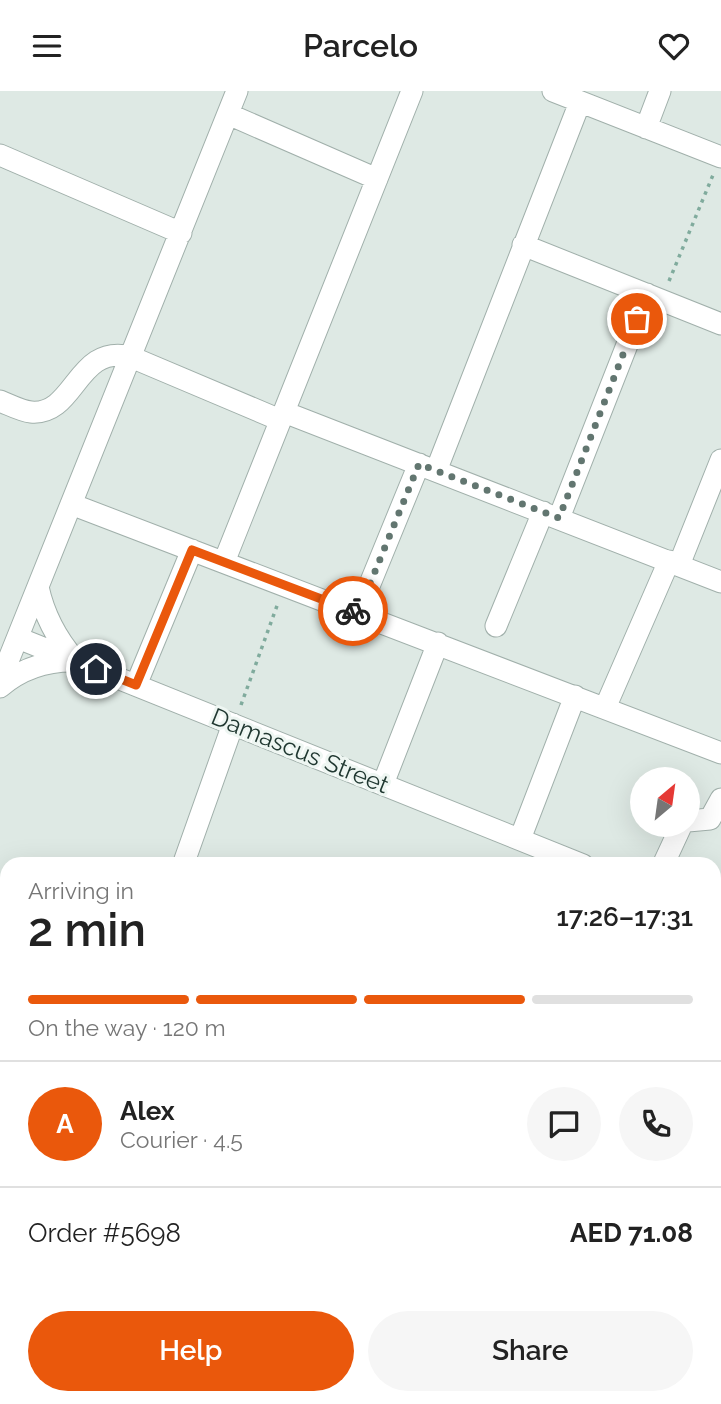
<!DOCTYPE html>
<meta charset="utf-8">
<style>
body{margin:0;font-family:Raleway,sans-serif;background:#f6f6f6;color:#222;height:100vh;display:flex;flex-direction:column;font-size:26px;white-space:nowrap}
*{box-sizing:border-box;margin:0}
p{font-size:23px;color:#767676}
.icon{flex:none;width:38px;height:38px;fill:none;stroke:currentColor;stroke-width:2;stroke-linecap:round;stroke-linejoin:round}
.map{position:relative;flex:1;overflow:hidden}
.sheet{position:absolute;left:0px;top:766px;width:721px;height:548px;display:flex;flex-direction:column;background:#fff;border-radius:21px 21px 0 0;box-shadow:0 7px 28px #0002}
.sheet>*{flex:none}
.needle{width:46px;rotate:29deg}
.fabs{position:absolute;left:630px;top:676px;display:grid;gap:14px}
.fabs a{display:grid;place-items:center;width:70px;height:70px;border-radius:50%;background:#fff;box-shadow:0 7px 28px #0002;font-size:35px}
.pin{position:absolute;display:grid;place-items:center;width:60px;height:60px;color:#fff;margin:-30px;border:4px solid #fff;border-radius:50%;box-shadow:0 2px 7px #0007}
.courier{position:absolute;display:grid;place-items:center;width:70px;height:70px;margin:-35px;border:5px solid #ea580c;border-radius:50%;background:#fff;color:#222;box-shadow:0 2px 9px #0007}
.summary em{font-style:normal;font-weight:600}
.summary div{display:flex;flex-direction:column-reverse}
.summary{display:flex;align-items:center;justify-content:space-between;height:119px;padding:0 28px}
h1{font-size:46px;font-weight:600;line-height:52px}
.bar{display:grid;grid-template-columns:repeat(4,1fr);gap:10px 7px;align-content:center;height:84px;padding:0 28px}
.bar i{height:9px;border-radius:5px;background:#e0e0e0}
.bar .selected{background:#ea580c}
.bar p{grid-column:span 4}
.line{display:flex;align-items:center;gap:18px;padding:0 28px;border-top:2px solid #e0e0e0}
.line div{flex:1}
.round{display:grid;place-items:center;flex:none;width:74px;height:74px;border-radius:37px;background:#f6f6f6}
.action{display:flex;gap:14px;margin-top:auto;padding:14px 28px}
.action a{flex:1;height:80px;border-radius:42px;background:#ea580c;color:#fff;font-size:28px;font-weight:600;line-height:80px;text-align:center}
.action a+a{background:#f6f6f6;color:#222}
header{display:flex;justify-content:space-between;align-items:center;height:91px;padding:0 28px;background:#fff;font-size:32px;font-weight:600}
.map>svg:first-child{display:block}
</style>
<header><svg class="icon" aria-label="menu" viewBox="0 0 24 24"><path d="M4 6h16M4 12h16M4 18h16"/></svg>Parcelo<svg class="icon" aria-label="heart" viewBox="0 0 24 24"><path d="M12 20l-8-8c-3-5 5-10 8-4 3-6 11-1 8 4z"/></svg></header>
<div class="map">
<svg width="721" height="1313" viewBox="0 0 721 1313">
<rect width="100%" height="100%" fill="#dee9e4"/>
<g fill="none" stroke-linecap="round" stroke-linejoin="round">
<defs>
<path id="minor" d="M 553,0 L 721,66
M 228,23 L 377,88
M 646,37 L 660,0
M 0,64 L 181,142
M 523,154 L 721,233
M 0,310 C 10,314 21,320 31,321 C 76,325 76,252 131,266 L 280,329
M 284,321 L 721,491
M 436,380 L 580,11
M 71,413 L 721,662
M 559,427 L 647,203
M 224,471 L 412,0
M 679,474 L 721,369
M 38,496 C 44,524 56,547 75,569
M 358,522 L 419,373
M 496,535 L 543,421
M 18,547 L 583,774
M 0,590 L 237,0
M 136,594 L 192,459
M 0,596 C 21,578 44,570 72,570
M 605,617 L 669,470
M 383,693 L 438,552
M 688,730 L 710,728 L 721,708
M 520,748 L 575,605
M 183,774 L 233,633
M 663,774 L 682,733
M 714,826 L 721,829
M 714,903 L 721,885
M 714,1027 L 721,1030
M 0,1086 L 7,1088
M 0,1256 L 7,1239
M 235,1313 L 237,1307
M 555,1313 L 558,1307"/>
</defs>
<use href="#minor" stroke="#a1b0ab" stroke-width="23"/>
<path stroke="#80ab9d" stroke-width="3.5" stroke-dasharray="3.5 5" stroke-linecap="butt" d="M 669,190 L 713,84
M 241,614 L 278,512"/>
<use href="#minor" stroke="#fff" stroke-width="21"/>
</g>
<g fill="none" stroke-linecap="round" stroke-linejoin="round">
<path stroke="#627670" stroke-width="7" stroke-dasharray="0 12.6" d="M 353,520 L 358,522 L 419,373 L 559,427 L 637,228"/>
<path stroke="#ea580c" stroke-width="9" d="M 96,578 L 136,594 L 192,459 L 353,520"/>
</g>
<g text-anchor="middle" stroke-width="6" stroke-linejoin="round" paint-order="stroke">
<g font-size="24" fill="#203831" stroke="#eef6f2">
<text transform="translate(300 660) rotate(22)" y="8">Damascus Street</text>
</g>
</g>
</svg>
<div class="fabs">
<a><svg class="needle" viewBox="-14 -14 28 28"><path d="M0-13l5 13h-10z" fill="#e53935"/><path d="M0 13l5-13h-10z" fill="#767676"/></svg></a>
</div>
<div class="pin" style="left:637px;top:228px;background:#ea580c"><svg class="icon" aria-label="bag" viewBox="0 0 24 24"><path d="M5 8h14l-1 12H6zM9 8a3 3 0 0 1 6 0"/></svg></div>
<div class="pin" style="left:96px;top:578px;background:#1f2937"><svg class="icon" aria-label="home" viewBox="0 0 24 24"><path d="M3 11l9-7 9 7M6 9v11h12V9"/></svg></div>
<div class="courier" style="left:353px;top:520px"><svg class="icon" aria-label="bike" viewBox="0 0 24 24"><circle cx="6" cy="16" r="4"/><circle cx="18" cy="16" r="4"/><path d="M6 16l4-8h5l3 8M10 8l3 8H6M13 5h3"/></svg></div>
<section class="sheet">
<div class="summary"><div><h1>2 min</h1><p>Arriving in</p></div><em>17:26–17:31</em></div>
<div class="bar"><i class="selected"></i><i class="selected"></i><i class="selected"></i><i></i><p>On the way · 120 m</p></div>
<div class="line" style="height:126px"><b class="round" style="background:#ea580c;color:#fff">A</b><div><b>Alex</b><p>Courier · 4.5</p></div><a class="round"><svg class="icon" aria-label="chat" viewBox="0 0 24 24"><path d="M4 5h16v11H9l-5 4z"/></svg></a><a class="round"><svg class="icon" aria-label="phone" viewBox="0 0 24 24"><path d="M5 4h4l2 5-3 2q2 4 5 5l2-3 5 2v4C11 20 4 13 5 4z"/></svg></a></div>
<div class="line" style="height:91px"><div>Order #5698</div><b>AED 71.08</b></div>
<div class="action"><a>Help</a><a>Share</a></div>
</section>
</div>
